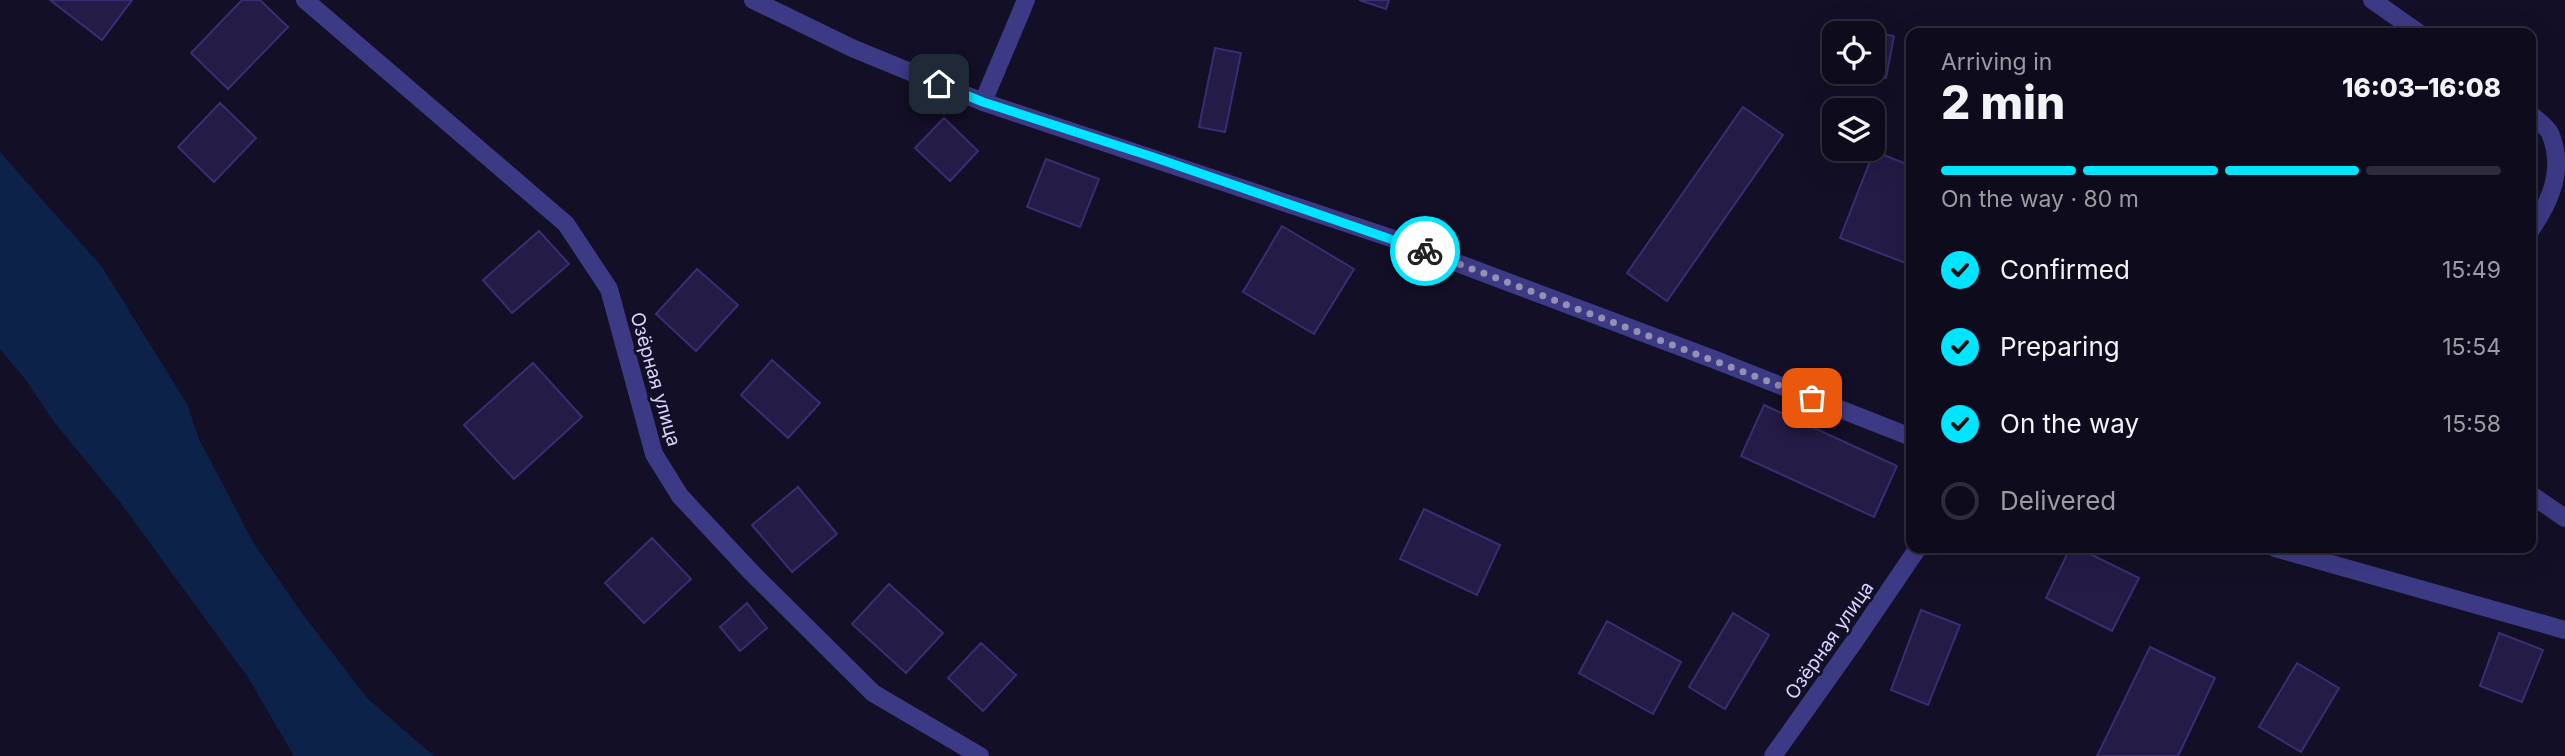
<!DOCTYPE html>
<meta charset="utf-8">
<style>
body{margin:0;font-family:Inter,sans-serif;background:#171425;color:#f1f3f6;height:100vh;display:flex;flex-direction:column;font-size:26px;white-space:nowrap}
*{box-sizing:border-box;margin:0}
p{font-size:23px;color:#9b9ba3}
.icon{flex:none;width:38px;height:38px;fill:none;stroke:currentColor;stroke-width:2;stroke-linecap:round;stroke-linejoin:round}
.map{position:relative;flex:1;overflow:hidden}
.details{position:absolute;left:1906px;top:28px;width:630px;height:525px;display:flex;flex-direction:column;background:#0e0b1c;border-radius:14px;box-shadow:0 7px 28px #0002,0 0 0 2px #2e2b3b}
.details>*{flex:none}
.tools{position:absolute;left:1822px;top:21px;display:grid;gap:14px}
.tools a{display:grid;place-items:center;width:63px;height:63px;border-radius:14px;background:#0e0b1c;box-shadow:0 7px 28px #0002,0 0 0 2px #2e2b3b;font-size:35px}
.pin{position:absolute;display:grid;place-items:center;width:60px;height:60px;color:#fff;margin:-30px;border-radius:14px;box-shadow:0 4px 10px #0006}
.courier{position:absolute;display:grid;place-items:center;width:70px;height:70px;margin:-35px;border:5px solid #00e5ff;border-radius:50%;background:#fff;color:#222;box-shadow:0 2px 9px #0007}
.summary em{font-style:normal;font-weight:800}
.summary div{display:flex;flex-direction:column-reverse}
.summary{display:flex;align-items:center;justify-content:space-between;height:119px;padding:0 35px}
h1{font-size:46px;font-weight:800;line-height:52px}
.bar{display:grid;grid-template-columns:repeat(4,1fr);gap:10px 7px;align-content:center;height:84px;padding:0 35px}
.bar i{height:9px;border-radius:5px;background:#2e2b3b}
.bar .on{background:#00e5ff}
.bar p{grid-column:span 4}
ol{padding:0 35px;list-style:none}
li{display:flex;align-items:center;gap:21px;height:77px}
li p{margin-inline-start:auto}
li .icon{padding:7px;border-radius:50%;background:#00e5ff;color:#111;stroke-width:4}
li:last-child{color:#9b9ba3}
li i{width:38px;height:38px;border:4px solid #2e2b3b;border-radius:50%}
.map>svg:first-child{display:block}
</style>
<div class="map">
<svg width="2565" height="756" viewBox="0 0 2565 756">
<rect width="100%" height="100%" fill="#130f26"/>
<path fill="#0c2248" d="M 0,152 L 102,267 L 187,404 L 199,439 L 253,542 L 301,612 L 367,698 L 434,756 L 294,756 L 247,676 L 120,502 L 54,422 L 25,379 L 0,349 Z"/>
<path fill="#241b47" stroke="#3b2d73" stroke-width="2" d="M 50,0 L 132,0 L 102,40 Z
M 242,0 L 260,0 L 288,27 L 228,89 L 191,53 Z
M 1359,0 L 1389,0 L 1386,9 Z
M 1832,24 L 1894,36 L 1886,78 L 1854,72 L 1872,72 L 1872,33 L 1834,33 L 1834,68 L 1823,66 Z
M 1215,48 L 1241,53 L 1225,132 L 1199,127 Z
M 220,103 L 256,138 L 214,182 L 178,147 Z
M 1743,107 L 1783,135 L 1667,301 L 1627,273 Z
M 944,118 L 978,151 L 950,181 L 915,148 Z
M 1874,151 L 1911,166 L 1911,265 L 1840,238 Z
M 1046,159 L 1099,179 L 1080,227 L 1027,207 Z
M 1282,226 L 1354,269 L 1314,334 L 1243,292 Z
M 539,231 L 569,264 L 512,313 L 483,280 Z
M 697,269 L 738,305 L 696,351 L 656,314 Z
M 772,360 L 820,403 L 788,438 L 741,395 Z
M 533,363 L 582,417 L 514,479 L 464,425 Z
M 1764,405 L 1897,466 L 1874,517 L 1741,456 Z
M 798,487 L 837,534 L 792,572 L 752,525 Z
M 1424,509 L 1500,545 L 1477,595 L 1400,559 Z
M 652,538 L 691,579 L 644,623 L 605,583 Z
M 2070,548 L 2078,548 L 2139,578 L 2112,631 L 2046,598 Z
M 889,584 L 943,633 L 906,673 L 852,624 Z
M 747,603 L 767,628 L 740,651 L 720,627 Z
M 1921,610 L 1960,625 L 1928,705 L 1891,690 Z
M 1733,613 L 1769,635 L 1725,709 L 1689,687 Z
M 1607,621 L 1681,662 L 1653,714 L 1579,673 Z
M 2499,633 L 2543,650 L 2522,702 L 2480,686 Z
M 981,643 L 1016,675 L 983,711 L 948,678 Z
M 2150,647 L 2215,678 L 2178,756 L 2097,756 Z
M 2297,663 L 2339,688 L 2301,752 L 2259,727 Z"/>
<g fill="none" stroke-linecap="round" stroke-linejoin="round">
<path stroke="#3d3a85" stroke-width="18" d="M 983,102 L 1026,0"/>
<path stroke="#3d3a85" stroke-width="18" d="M 305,0 L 566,224 L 609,289 L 654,454 L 680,496 L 752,573 L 873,693 L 980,756
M 753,0 L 852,48 L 983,102 L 1388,237 L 1713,359 L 1911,437
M 2372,0 L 2419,33
M 2530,114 C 2536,119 2546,126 2550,133 C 2565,169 2551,201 2530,231
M 2530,494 L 2565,518
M 2275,548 L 2565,630
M 1773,756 L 1854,642 L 1918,548"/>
</g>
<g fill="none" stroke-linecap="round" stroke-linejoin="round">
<path stroke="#948fb3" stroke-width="7" stroke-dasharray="0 12.6" d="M 1425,251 L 1812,398"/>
<path stroke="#00e5ff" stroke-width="9" d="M 939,84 L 983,102 L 1153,157 L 1425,251"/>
</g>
<g text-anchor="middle" stroke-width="6" stroke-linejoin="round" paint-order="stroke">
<g font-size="19" fill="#d9d4ff" stroke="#130f26">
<text transform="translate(656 379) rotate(74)" y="7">Озёрная улица</text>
<text transform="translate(1829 640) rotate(-55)" y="7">Озёрная улица</text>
</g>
</g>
</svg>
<div class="tools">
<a><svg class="icon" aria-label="locate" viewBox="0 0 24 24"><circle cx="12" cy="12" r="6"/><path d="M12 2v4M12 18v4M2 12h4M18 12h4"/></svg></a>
<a><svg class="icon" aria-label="layers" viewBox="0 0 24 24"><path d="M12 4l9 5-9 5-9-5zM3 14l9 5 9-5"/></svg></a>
</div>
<div class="pin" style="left:1812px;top:398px;background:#ea580c"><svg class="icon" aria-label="bag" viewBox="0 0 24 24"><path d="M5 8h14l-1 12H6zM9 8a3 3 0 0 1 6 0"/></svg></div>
<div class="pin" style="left:939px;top:84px;background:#1f2937"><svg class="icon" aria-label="home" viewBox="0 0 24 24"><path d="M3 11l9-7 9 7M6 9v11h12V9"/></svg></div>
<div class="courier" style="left:1425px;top:251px"><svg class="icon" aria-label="bike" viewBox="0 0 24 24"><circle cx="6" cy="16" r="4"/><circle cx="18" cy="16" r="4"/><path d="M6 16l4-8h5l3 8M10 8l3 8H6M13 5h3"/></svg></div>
<section class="details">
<div class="summary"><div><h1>2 min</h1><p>Arriving in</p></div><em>16:03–16:08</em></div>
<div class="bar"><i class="on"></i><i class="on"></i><i class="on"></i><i></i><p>On the way · 80 m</p></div>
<ol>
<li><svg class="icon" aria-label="check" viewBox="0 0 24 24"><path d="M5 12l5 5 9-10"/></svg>Confirmed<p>15:49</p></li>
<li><svg class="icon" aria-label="check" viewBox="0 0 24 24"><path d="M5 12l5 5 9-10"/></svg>Preparing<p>15:54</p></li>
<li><svg class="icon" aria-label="check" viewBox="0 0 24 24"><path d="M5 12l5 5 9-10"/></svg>On the way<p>15:58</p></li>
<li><i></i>Delivered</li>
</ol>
</section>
</div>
